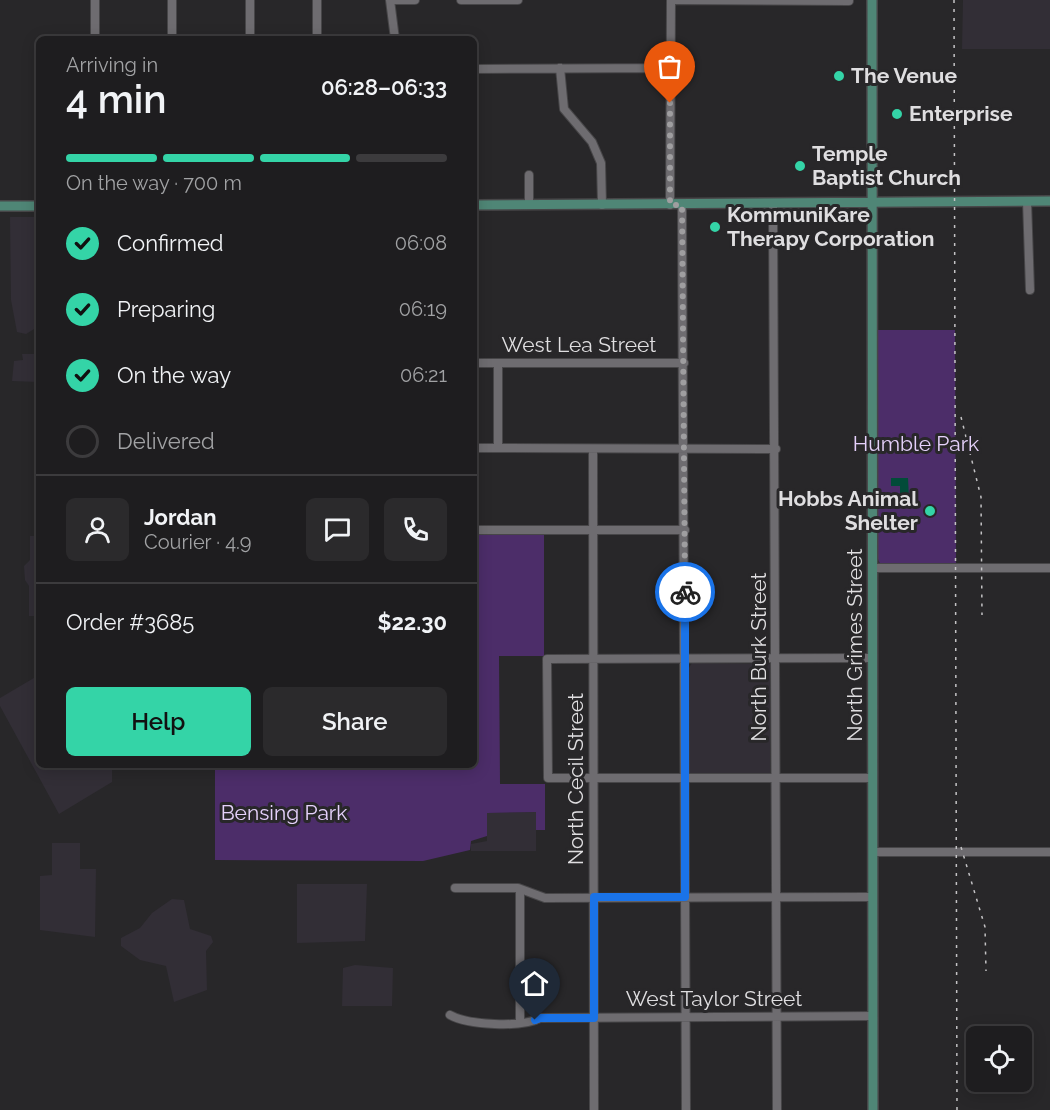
<!DOCTYPE html>
<meta charset="utf-8">
<style>
body{margin:0;font-family:Raleway,sans-serif;background:#2b2a2c;color:#f1f3f6;height:100vh;display:flex;flex-direction:column;font-size:22px;white-space:nowrap}
*{box-sizing:border-box;margin:0}
p{font-size:20px;color:#a1a2a4}
.icon{flex:none;width:33px;height:33px;fill:none;stroke:currentColor;stroke-width:2;stroke-linecap:round;stroke-linejoin:round}
.map{position:relative;flex:1;overflow:hidden}
.drawer{position:absolute;left:36px;top:36px;width:441px;height:732px;display:flex;flex-direction:column;background:#1e1d1f;border-radius:9px;box-shadow:0 3px 15px #0003,0 0 0 2px #3c3b3d}
.drawer>*{flex:none}
.tools{position:absolute;left:966px;top:1026px;display:grid;gap:12px}
.tools a{display:grid;place-items:center;width:66px;height:66px;border-radius:9px;background:#1e1d1f;box-shadow:0 3px 15px #0003,0 0 0 2px #3c3b3d;font-size:30px}
.pin{position:absolute;display:grid;place-items:center;width:51px;height:51px;color:#fff;margin:-62px -26px;border-radius:50% 50% 50% 0;rotate:-45deg;box-shadow:0 0 6px #0007}
.pin .icon{rotate:45deg}
.courier{position:absolute;display:grid;place-items:center;width:60px;height:60px;margin:-30px;border:4px solid #1a73e8;border-radius:50%;background:#fff;color:#222;box-shadow:0 2px 8px #0007}
.summary em{font-style:normal;font-weight:600}
.summary div{display:flex;flex-direction:column-reverse}
.summary{display:flex;align-items:center;justify-content:space-between;height:102px;padding:0 30px}
h1{font-size:39px;font-weight:600;line-height:45px}
.bar{display:grid;grid-template-columns:repeat(4,1fr);gap:9px 6px;align-content:center;height:72px;padding:0 30px}
.bar i{height:8px;border-radius:4px;background:#3c3b3d}
.bar .active{background:#34d4a7}
.bar p{grid-column:span 4}
.line{display:flex;align-items:center;gap:15px;padding:0 30px;border-top:2px solid #3c3b3d}
.line div{flex:1}
.round{display:grid;place-items:center;flex:none;width:63px;height:63px;border-radius:9px;background:#2b2a2c}
ol{padding:0 30px;list-style:none}
li{display:flex;align-items:center;gap:18px;height:66px}
li p{margin-inline-start:auto}
li .icon{padding:6px;border-radius:50%;background:#34d4a7;color:#111;stroke-width:4}
li:last-child{color:#a1a2a4}
li i{width:33px;height:33px;border:3px solid #3c3b3d;border-radius:50%}
.cta{display:flex;gap:12px;margin-top:auto;padding:12px 30px}
.cta a{flex:1;height:69px;border-radius:9px;background:#34d4a7;color:#111;font-size:24px;font-weight:600;line-height:69px;text-align:center}
.cta a+a{background:#2b2a2c;color:#f1f3f6}
.map>svg:first-child{display:block}
</style>
<div class="map">
<svg width="1050" height="1110" viewBox="0 0 1050 1110">
<rect width="100%" height="100%" fill="#282729"/>
<path fill="#322e36" d="M 963,0 L 1050,0 L 1050,49 L 962,49 Z
M 10,217 L 39,217 L 39,326 L 26,334 L 17,332 L 11,300 Z
M 22,354 L 39,354 L 39,382 L 12,381 L 14,361 L 23,360 Z
M 30,536 L 39,536 L 39,616 L 29,616 L 29,586 L 25,580 L 24,566 L 30,560 Z
M 692,663 L 770,664 L 770,773 L 688,773 L 688,669 Z
M 39,675 L 39,765 L 109,765 L 112,770 L 112,782 L 59,814 L 0,706 L 0,698 Z
M 536,812 L 536,851 L 471,851 L 471,844 L 487,841 L 487,813 Z
M 52,843 L 80,843 L 80,869 L 96,869 L 95,937 L 40,930 L 40,876 L 52,875 Z
M 297,884 L 367,884 L 365,941 L 297,943 Z
M 172,899 L 184,900 L 190,929 L 211,936 L 213,942 L 206,951 L 207,990 L 174,1002 L 166,966 L 140,960 L 121,946 L 121,938 L 140,928 L 152,913 Z
M 355,965 L 393,968 L 392,1006 L 342,1006 L 343,968 Z"/>
<path fill="#4c2d69" d="M 877,330 L 955,330 L 956,565 L 885,565 L 880,564 L 878,559 Z
M 474,533 L 544,533 L 544,656 L 499,656 L 500,784 L 545,784 L 545,830 L 536,830 L 536,812 L 487,813 L 487,836 L 471,841 L 470,850 L 423,861 L 215,860 L 215,765 L 474,765 Z"/>
<path fill="#024b39" d="M 891,478 L 908,478 L 909,499 L 900,499 L 900,486 L 891,486 Z"/>
<g fill="none" stroke-linecap="round" stroke-linejoin="round">
<defs>
<path id="minor" d="M 95,0 L 95,39
M 317,0 L 317,39
M 390,0 L 395,39
M 390,0 L 415,0
M 461,0 L 518,0
M 676,0 L 849,1
M 172,39 L 172,0
M 250,39 L 250,0
M 560,68 L 564,109 L 592,142 L 601,163 L 602,205
M 474,69 L 671,68
M 529,175 L 529,205
M 1027,201 L 1030,290
M 773,204 L 777,1110
M 670,205 L 671,0
M 682,205 L 686,1110
M 474,363 L 684,363
M 474,448 L 776,449
M 498,448 L 498,363
M 593,449 L 594,1110
M 474,530 L 685,530
M 873,568 L 1050,568
M 873,778 L 548,778 L 547,659 L 873,658
M 873,852 L 1050,852
M 455,888 L 518,888 L 545,898 L 873,897
M 520,889 L 520,1022
M 450,1015 C 468,1025 521,1028 540,1018 L 873,1016"/>
<path id="major" d="M 872,0 L 873,1110
M 474,205 L 1050,201
M 0,206 L 39,206"/>
</defs>
<use href="#minor" stroke="#474648" stroke-width="10"/>
<use href="#major" stroke="#474648" stroke-width="12"/>
<use href="#minor" stroke="#6e6c70" stroke-width="8"/>
<use href="#major" stroke="#4f8676" stroke-width="9"/>
<path stroke="#c4c3c5" stroke-width="1.5" stroke-dasharray="3 6" stroke-linecap="butt" d="M 954,0 L 957,1110
M 961,417 L 981,497 L 982,615
M 961,847 L 985,927 L 986,971"/>
</g>
<g fill="none" stroke-linecap="round" stroke-linejoin="round">
<path stroke="#9f9ea0" stroke-width="6" stroke-dasharray="0 10.8" d="M 670,103 L 670,205 L 682,205 L 685,592"/>
<path stroke="#1a73e8" stroke-width="8" d="M 535,1020 L 540,1018 L 594,1018 L 594,897 L 685,897 L 685,592"/>
</g>
<g fill="#34d4a7" stroke="#282729" stroke-width="2">
<circle cx="839" cy="76" r="6"/>
<circle cx="897" cy="114" r="6"/>
<circle cx="800" cy="166" r="6"/>
<circle cx="715" cy="227" r="6"/>
<circle cx="930" cy="511" r="6"/>
</g>
<g text-anchor="middle" stroke-width="6" stroke-linejoin="round" paint-order="stroke">
<g font-size="21" font-weight="bold" fill="#dfdee0" stroke="#282729" text-anchor="start">
<text x="851" y="83">The Venue</text>
<text x="909" y="121">Enterprise</text>
<text x="812" y="161">Temple<tspan x="812" dy="24">Baptist Church</tspan></text>
<text x="727" y="222">KommuniKare<tspan x="727" dy="24">Therapy Corporation</tspan></text>
<text x="918" y="506" text-anchor="end">Hobbs Animal<tspan x="918" dy="24">Shelter</tspan></text>
</g>
<g font-size="21" fill="#dfdee0" stroke="#282729">
<text x="579" y="352">West Lea Street</text>
<text transform="translate(855 645) rotate(-90)" y="7">North Grimes Street</text>
<text transform="translate(759 657) rotate(-90)" y="7">North Burk Street</text>
<text transform="translate(576 779) rotate(-90)" y="7">North Cecil Street</text>
<text x="714" y="1006">West Taylor Street</text>
</g>
<g font-size="21" fill="#e5d1fb" stroke="#282729">
<text x="916" y="451">Humble Park</text>
<text x="284" y="820">Bensing Park</text>
</g>
</g>
</svg>
<div class="tools">
<a><svg class="icon" aria-label="locate" viewBox="0 0 24 24"><circle cx="12" cy="12" r="6"/><path d="M12 2v4M12 18v4M2 12h4M18 12h4"/></svg></a>
</div>
<div class="pin" style="left:670px;top:103px;background:#ea580c"><svg class="icon" aria-label="bag" viewBox="0 0 24 24"><path d="M5 8h14l-1 12H6zM9 8a3 3 0 0 1 6 0"/></svg></div>
<div class="pin" style="left:535px;top:1020px;background:#1f2937"><svg class="icon" aria-label="home" viewBox="0 0 24 24"><path d="M3 11l9-7 9 7M6 9v11h12V9"/></svg></div>
<div class="courier" style="left:685px;top:592px"><svg class="icon" aria-label="bike" viewBox="0 0 24 24"><circle cx="6" cy="16" r="4"/><circle cx="18" cy="16" r="4"/><path d="M6 16l4-8h5l3 8M10 8l3 8H6M13 5h3"/></svg></div>
<section class="drawer">
<div class="summary"><div><h1>4 min</h1><p>Arriving in</p></div><em>06:28–06:33</em></div>
<div class="bar"><i class="active"></i><i class="active"></i><i class="active"></i><i></i><p>On the way · 700 m</p></div>
<ol>
<li><svg class="icon" aria-label="check" viewBox="0 0 24 24"><path d="M5 12l5 5 9-10"/></svg>Confirmed<p>06:08</p></li>
<li><svg class="icon" aria-label="check" viewBox="0 0 24 24"><path d="M5 12l5 5 9-10"/></svg>Preparing<p>06:19</p></li>
<li><svg class="icon" aria-label="check" viewBox="0 0 24 24"><path d="M5 12l5 5 9-10"/></svg>On the way<p>06:21</p></li>
<li><i></i>Delivered</li>
</ol>
<div class="line" style="height:108px"><a class="round"><svg class="icon" aria-label="person" viewBox="0 0 24 24"><circle cx="12" cy="8" r="4"/><path d="M4 21q1-7 8-7t8 7"/></svg></a><div><b>Jordan</b><p>Courier · 4.9</p></div><a class="round"><svg class="icon" aria-label="chat" viewBox="0 0 24 24"><path d="M4 5h16v11H9l-5 4z"/></svg></a><a class="round"><svg class="icon" aria-label="phone" viewBox="0 0 24 24"><path d="M5 4h4l2 5-3 2q2 4 5 5l2-3 5 2v4C11 20 4 13 5 4z"/></svg></a></div>
<div class="line" style="height:78px"><div>Order #3685</div><b>$22.30</b></div>
<div class="cta"><a>Help</a><a>Share</a></div>
</section>
</div>
